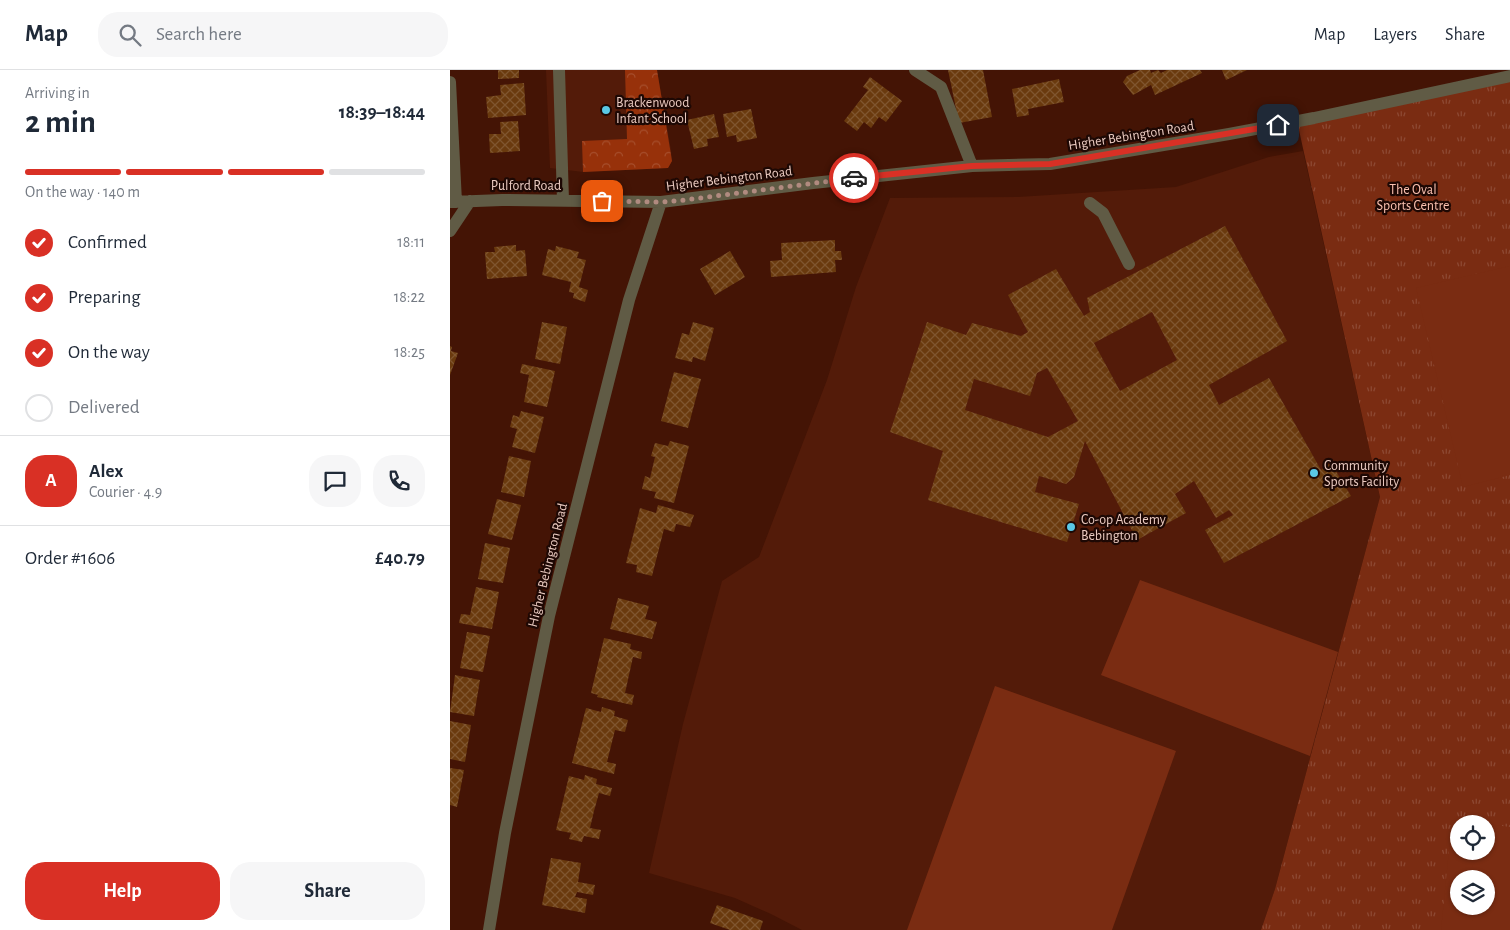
<!DOCTYPE html>
<meta charset="utf-8">
<style>
body{margin:0;font-family:"Alegreya Sans",sans-serif;background:#f6f6f7;color:#1f2937;height:100vh;display:flex;flex-direction:column;font-size:19px;white-space:nowrap}
*{box-sizing:border-box;margin:0}
p{font-size:16px;color:#747a83}
.icon{flex:none;width:28px;height:28px;fill:none;stroke:currentColor;stroke-width:2;stroke-linecap:round;stroke-linejoin:round}
.map{position:relative;flex:1;overflow:hidden}
.details{display:flex;flex-direction:column;background:#fff;width:450px}
.details>*{flex:none}
.fabs{position:absolute;left:1000px;top:745px;display:grid;gap:10px}
.fabs a{display:grid;place-items:center;width:45px;height:45px;border-radius:50%;background:#fff;box-shadow:0 1px 4px #0004;font-size:25px}
.pin{position:absolute;display:grid;place-items:center;width:42px;height:42px;color:#fff;margin:-21px;border-radius:10px;box-shadow:0 2px 8px #0006}
.courier{position:absolute;display:grid;place-items:center;width:50px;height:50px;margin:-25px;border:4px solid #d93025;border-radius:50%;background:#fff;color:#222;box-shadow:0 1px 6px #0007}
.head em{font-style:normal;font-weight:700}
.head div{display:flex;flex-direction:column-reverse}
.head{display:flex;align-items:center;justify-content:space-between;height:85px;padding:0 25px}
h1{font-size:32px;font-weight:700;line-height:38px}
.bar{display:grid;grid-template-columns:repeat(4,1fr);gap:8px 5px;align-content:center;height:60px;padding:0 25px}
.bar i{height:6px;border-radius:4px;background:#e0e1e3}
.bar .selected{background:#d93025}
.bar p{grid-column:span 4}
.line{display:flex;align-items:center;gap:12px;padding:0 25px;border-top:1px solid #e0e1e3}
.line div{flex:1}
.round{display:grid;place-items:center;flex:none;width:52px;height:52px;border-radius:20px;background:#f6f6f7}
ol{padding:0 25px;list-style:none}
li{display:flex;align-items:center;gap:15px;height:55px}
li p{margin-inline-start:auto}
li .icon{padding:5px;border-radius:50%;background:#d93025;color:#fff;stroke-width:4}
li:last-child{color:#747a83}
li i{width:28px;height:28px;border:2px solid #e0e1e3;border-radius:50%}
.button{display:flex;gap:10px;margin-top:auto;padding:10px 25px}
.button a{flex:1;height:58px;border-radius:20px;background:#d93025;color:#fff;font-size:20px;font-weight:700;line-height:58px;text-align:center}
.button a+a{background:#f6f6f7;color:#1f2937}
header{display:flex;align-items:center;gap:30px;box-sizing:border-box;height:70px;padding:0 25px;background:#fff;border-bottom:1px solid #e0e1e3}
header strong{font-size:24px}
nav{display:flex;gap:28px;margin-inline-start:auto;font-size:18px}
.search{width:350px;height:45px;background:#f6f6f7;display:flex;align-items:center;gap:12px;box-sizing:border-box;padding:0 18px;border-radius:20px;color:#747a83;font-size:19px}
main{display:flex;flex:1;min-height:0}
.map>svg:first-child{display:block}
</style>
<header>
<strong>Map</strong>
<div class="search"><svg class="icon" aria-label="search" viewBox="0 0 24 24"><circle cx="10" cy="10" r="6"/><path d="M15 15l6 6"/></svg>Search here</div>
<nav><a>Map</a><a>Layers</a><a>Share</a></nav>
</header>
<main>
<section class="details">
<div class="head"><div><h1>2 min</h1><p>Arriving in</p></div><em>18:39–18:44</em></div>
<div class="bar"><i class="selected"></i><i class="selected"></i><i class="selected"></i><i></i><p>On the way · 140 m</p></div>
<ol>
<li><svg class="icon" aria-label="check" viewBox="0 0 24 24"><path d="M5 12l5 5 9-10"/></svg>Confirmed<p>18:11</p></li>
<li><svg class="icon" aria-label="check" viewBox="0 0 24 24"><path d="M5 12l5 5 9-10"/></svg>Preparing<p>18:22</p></li>
<li><svg class="icon" aria-label="check" viewBox="0 0 24 24"><path d="M5 12l5 5 9-10"/></svg>On the way<p>18:25</p></li>
<li><i></i>Delivered</li>
</ol>
<div class="line" style="height:90px"><b class="round" style="background:#d93025;color:#fff">A</b><div><b>Alex</b><p>Courier · 4.9</p></div><a class="round"><svg class="icon" aria-label="chat" viewBox="0 0 24 24"><path d="M4 5h16v11H9l-5 4z"/></svg></a><a class="round"><svg class="icon" aria-label="phone" viewBox="0 0 24 24"><path d="M5 4h4l2 5-3 2q2 4 5 5l2-3 5 2v4C11 20 4 13 5 4z"/></svg></a></div>
<div class="line" style="height:65px"><div>Order #1606</div><b>£40.79</b></div>
<div class="button"><a>Help</a><a>Share</a></div>
</section>
<div class="map">
<svg width="1060" height="860" viewBox="0 0 1060 860">
<defs>
<pattern id="forest-crowns" width="20" height="18" patternUnits="userSpaceOnUse" patternTransform="scale(1.25)"><rect width="20" height="18" fill="#97310a"/><path d="M2 6a3 3 0 1 1 6 0M12 15a3 3 0 1 1 6 0" fill="none" stroke="#a64e2c"/></pattern>
<pattern id="park-tufts" width="24" height="20" patternUnits="userSpaceOnUse" patternTransform="scale(1.25)"><rect width="24" height="20" fill="#7a2c12"/><path d="M3 7l-1-3M5 7V3M7 7l1-3M15 17l-1-3M17 17v-4M19 17l1-3" fill="none" stroke="#8d4933"/></pattern>
<pattern id="building-cross-hatch" width="8" height="8" patternUnits="userSpaceOnUse" patternTransform="scale(1.25)"><rect width="8" height="8" fill="#6a3a0e"/><path d="M0 0l8 8M0 8l8-8" fill="none" stroke="#7f552f"/></pattern>
</defs>
<rect width="100%" height="100%" fill="#441405"/>
<path fill="#531b09" d="M 96,0 L 207,0 L 221,80 L 222,91 L 218,98 L 133,102 L 100,98 Z
M 853,81 L 930,427 L 825,819 L 811,860 L 352,860 L 321,844 L 285,828 L 199,803 L 233,654 L 272,511 L 309,487 L 377,310 L 406,217 L 440,128 L 568,127 L 726,117 L 819,87 Z"/>
<path fill="url(#forest-crowns)" d="M 175,0 L 207,0 L 222,91 L 218,98 L 133,102 L 132,71 L 177,69 Z"/>
<path fill="url(#park-tufts)" fill-rule="evenodd" d="M 1060,6 L 1060,860 L 811,860 L 825,819 L 930,427 L 847,51 ZM 1009,754 L 1036,754 L 1036,781 L 1009,781 ZM 1009,809 L 1036,809 L 1036,836 L 1009,836 Z"/>
<path fill="#7a2c12" fill-rule="evenodd" d="M 1060,196 L 1060,405 L 1013,417 L 966,218 Z
M 690,510 L 888,582 L 860,686 L 651,605 Z
M 545,616 L 726,681 L 662,860 L 457,860 Z
M 1002,750 L 1035,754 L 1009,754 L 1009,781 L 1036,781 L 1036,754 L 1060,757 L 1060,860 L 991,860 ZM 1009,809 L 1036,809 L 1036,836 L 1009,836 Z"/>
<path fill="url(#building-cross-hatch)" fill-rule="evenodd" d="M 48,0 L 69,0 L 69,8 L 48,9 Z
M 498,0 L 533,0 L 542,47 L 509,53 Z
M 690,0 L 700,0 L 701,3 L 708,0 L 711,3 L 717,0 L 750,0 L 752,3 L 705,25 L 701,15 L 683,25 L 673,12 L 677,6 Z
M 772,0 L 797,0 L 776,10 Z
M 420,7 L 452,31 L 436,52 L 429,47 L 421,58 L 414,52 L 407,61 L 394,51 L 418,20 L 413,17 Z
M 609,9 L 614,32 L 578,39 L 579,45 L 567,47 L 562,19 Z
M 74,13 L 76,45 L 38,48 L 36,27 L 51,25 L 50,15 Z
M 301,39 L 307,68 L 287,72 L 286,65 L 277,67 L 273,44 Z
M 264,44 L 269,67 L 257,69 L 258,76 L 244,79 L 237,50 Z
M 68,51 L 70,81 L 40,83 L 39,64 L 51,64 L 50,52 Z
M 775,156 L 837,271 L 759,315 L 769,335 L 819,308 L 871,400 L 881,393 L 901,426 L 774,493 L 755,460 L 783,445 L 779,440 L 766,448 L 744,411 L 725,424 L 736,443 L 687,470 L 635,371 L 624,407 L 616,414 L 589,406 L 585,422 L 629,434 L 617,472 L 478,430 L 493,381 L 440,362 L 477,252 L 516,265 L 522,253 L 571,266 L 578,262 L 558,225 L 606,199 L 634,246 L 640,242 L 637,228 ZM 702,242 L 727,290 L 670,321 L 644,273 ZM 597,298 L 628,351 L 598,367 L 515,340 L 524,309 L 580,326 L 587,303 Z
M 385,170 L 385,181 L 391,181 L 392,190 L 385,190 L 386,202 L 321,207 L 320,191 L 332,190 L 331,173 Z
M 66,175 L 66,181 L 75,180 L 77,206 L 37,209 L 35,182 L 45,182 L 44,177 Z
M 106,176 L 129,182 L 127,188 L 136,190 L 129,217 L 138,220 L 135,232 L 123,228 L 124,223 L 119,222 L 121,212 L 92,205 L 98,179 L 105,181 Z
M 280,181 L 295,207 L 265,225 L 250,199 Z
M 92,252 L 117,257 L 110,294 L 85,289 Z
M 243,252 L 264,258 L 255,291 L 243,287 L 242,292 L 225,288 L 232,263 L 239,265 Z
M 0,276 L 2,277 L 1,281 L 8,283 L 0,305 Z
M 72,294 L 105,301 L 97,337 L 74,332 L 79,305 L 70,303 Z
M 224,302 L 251,309 L 238,358 L 211,351 Z
M 71,341 L 94,347 L 85,383 L 62,377 L 67,359 L 60,357 L 63,345 L 69,347 Z
M 220,371 L 239,376 L 224,433 L 204,428 L 206,422 L 192,419 L 195,406 L 200,408 L 205,387 L 201,386 L 205,373 L 218,376 Z
M 59,386 L 81,391 L 74,427 L 51,422 Z
M 47,429 L 71,435 L 62,470 L 38,464 Z
M 208,435 L 244,445 L 240,457 L 226,454 L 224,462 L 214,459 L 202,506 L 186,502 L 187,495 L 176,493 L 190,438 L 206,443 Z
M 35,473 L 60,478 L 53,513 L 28,509 Z
M 26,517 L 49,522 L 42,559 L 9,553 L 11,544 L 20,545 Z
M 168,528 L 199,536 L 195,549 L 207,552 L 202,569 L 160,559 Z
M 17,562 L 40,566 L 33,602 L 10,598 Z
M 154,568 L 181,574 L 180,579 L 192,582 L 191,589 L 183,587 L 175,623 L 184,625 L 182,635 L 147,627 L 148,625 L 141,623 Z
M 5,605 L 30,610 L 24,646 L 0,642 Z
M 152,637 L 165,641 L 164,646 L 178,650 L 175,662 L 165,660 L 157,692 L 166,694 L 164,704 L 122,693 L 136,638 L 151,642 Z
M 0,651 L 21,655 L 15,692 L 0,689 Z
M 0,698 L 14,700 L 7,737 L 0,735 Z
M 135,705 L 147,709 L 146,714 L 162,718 L 160,726 L 149,723 L 144,741 L 140,758 L 151,760 L 149,769 L 134,766 L 132,772 L 119,769 L 121,763 L 106,760 L 119,706 L 134,710 Z
M 101,788 L 131,793 L 128,812 L 145,815 L 143,825 L 127,822 L 125,827 L 137,829 L 135,843 L 92,835 Z
M 267,835 L 313,851 L 310,860 L 280,860 L 260,853 Z"/>
<g fill="none" stroke-linecap="round" stroke-linejoin="round">
<path stroke="#605b45" stroke-width="12" d="M 109,0 L 113,130
M 465,0 L 491,17 L 522,96
M 0,12 L 6,132
M 0,132 L 52,130 L 211,132
M 640,133 L 653,143 L 679,194
M 0,161 L 20,131
M 39,860 L 55,763 L 99,546 L 179,230 L 211,132 L 363,113 L 522,96 L 600,94 L 779,64 L 864,48 L 1060,6"/>
</g>
<g fill="none" stroke-linecap="round" stroke-linejoin="round">
<path stroke="#b08a7f" stroke-width="5" stroke-dasharray="0 9" d="M 152,131 L 211,132 L 235,130 L 404,108"/>
<path stroke="#d93025" stroke-width="6" d="M 404,108 L 522,96 L 600,94 L 828,55"/>
</g>
<g fill="#5ac8e5" stroke="#1d0804" stroke-width="2">
<circle cx="156" cy="40" r="5"/>
<circle cx="864" cy="403" r="5"/>
<circle cx="621" cy="457" r="5"/>
</g>
<g text-anchor="middle" stroke-width="4.5" stroke-linejoin="round" paint-order="stroke">
<g font-size="14" fill="#eacac0" stroke="#1d0804" text-anchor="start">
<text x="166" y="37">Brackenwood<tspan x="166" dy="16">Infant School</tspan></text>
<text x="874" y="400">Community<tspan x="874" dy="16">Sports Facility</tspan></text>
<text x="631" y="454">Co-op Academy<tspan x="631" dy="16">Bebington</tspan></text>
</g>
<g font-size="14" fill="#eacac0" stroke="#1d0804">
<text transform="translate(681 65) rotate(-9)" y="5">Higher Bebington Road</text>
<text transform="translate(279 108) rotate(-7)" y="5">Higher Bebington Road</text>
<text x="76" y="120">Pulford Road</text>
<text transform="translate(97 495) rotate(-76)" y="5">Higher Bebington Road</text>
</g>
<g font-size="14" fill="#fac1b0" stroke="#1d0804">
<text x="963" y="124">The Oval<tspan x="963" dy="16">Sports Centre</tspan></text>
</g>
</g>
</svg>
<div class="fabs">
<a><svg class="icon" aria-label="locate" viewBox="0 0 24 24"><circle cx="12" cy="12" r="6"/><path d="M12 2v4M12 18v4M2 12h4M18 12h4"/></svg></a>
<a><svg class="icon" aria-label="layers" viewBox="0 0 24 24"><path d="M12 4l9 5-9 5-9-5zM3 14l9 5 9-5"/></svg></a>
</div>
<div class="pin" style="left:152px;top:131px;background:#ea580c"><svg class="icon" aria-label="bag" viewBox="0 0 24 24"><path d="M5 8h14l-1 12H6zM9 8a3 3 0 0 1 6 0"/></svg></div>
<div class="pin" style="left:828px;top:55px;background:#1f2937"><svg class="icon" aria-label="home" viewBox="0 0 24 24"><path d="M3 11l9-7 9 7M6 9v11h12V9"/></svg></div>
<div class="courier" style="left:404px;top:108px"><svg class="icon" aria-label="car" viewBox="0 0 24 24"><path d="M5 17H2v-5l4-1 3-4h7l3 4 3 1v5h-3M9 17h6M6 11h13"/><circle cx="7" cy="17" r="2"/><circle cx="17" cy="17" r="2"/></svg></div>
</div>
</main>
